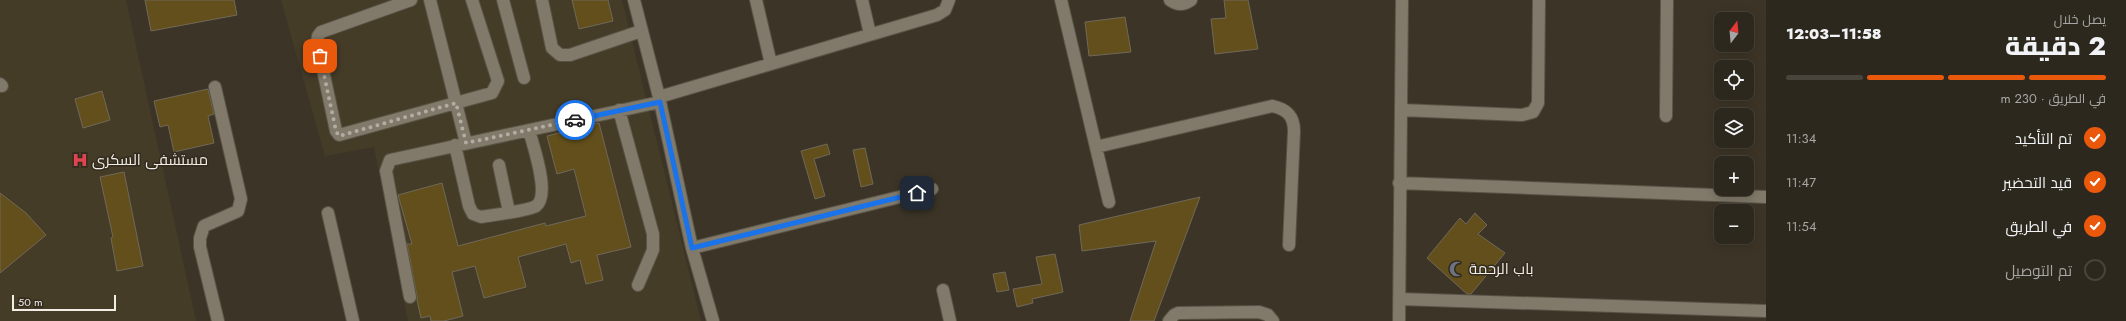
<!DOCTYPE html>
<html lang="ar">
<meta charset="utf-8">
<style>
body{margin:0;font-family:Jost,Cairo,sans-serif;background:#39342a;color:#f1f3f6;direction:rtl;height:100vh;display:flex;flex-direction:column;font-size:15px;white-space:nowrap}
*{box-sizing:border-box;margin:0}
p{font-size:13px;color:#a7a6a4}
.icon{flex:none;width:22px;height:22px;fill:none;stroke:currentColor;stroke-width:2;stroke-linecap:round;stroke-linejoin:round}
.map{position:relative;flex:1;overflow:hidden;direction:ltr}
.side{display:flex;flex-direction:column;background:#2d281d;width:360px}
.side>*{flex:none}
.needle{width:26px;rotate:16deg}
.fabs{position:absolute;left:1714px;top:12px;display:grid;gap:8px}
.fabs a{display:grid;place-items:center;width:40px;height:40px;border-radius:8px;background:#2d281d;box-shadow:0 2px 10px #0003,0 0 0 1px #48443b;font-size:20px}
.scale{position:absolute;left:12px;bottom:10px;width:104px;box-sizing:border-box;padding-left:4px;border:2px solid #f2eee5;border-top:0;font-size:11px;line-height:14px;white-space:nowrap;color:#f2eee5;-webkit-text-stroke:3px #322b1e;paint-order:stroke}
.pin{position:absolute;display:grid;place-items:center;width:34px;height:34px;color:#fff;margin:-17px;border-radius:8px;box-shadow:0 2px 6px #0006}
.courier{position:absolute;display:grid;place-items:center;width:40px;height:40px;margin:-20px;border:3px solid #1a73e8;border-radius:50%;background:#fff;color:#222;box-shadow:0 1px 5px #0007}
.overview em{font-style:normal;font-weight:800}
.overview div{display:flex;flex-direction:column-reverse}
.overview{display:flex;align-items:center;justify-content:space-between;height:68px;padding:0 20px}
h1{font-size:26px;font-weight:800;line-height:30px}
.bar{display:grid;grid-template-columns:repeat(4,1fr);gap:6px 4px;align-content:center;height:48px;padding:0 20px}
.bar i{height:5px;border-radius:3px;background:#48443b}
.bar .selected{background:#ea580c}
.bar p{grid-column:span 4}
ol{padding:0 20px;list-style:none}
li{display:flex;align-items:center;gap:12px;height:44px}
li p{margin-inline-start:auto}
li .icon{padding:4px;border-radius:50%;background:#ea580c;color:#fff;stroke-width:4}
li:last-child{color:#a7a6a4}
li i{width:22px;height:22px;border:2px solid #48443b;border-radius:50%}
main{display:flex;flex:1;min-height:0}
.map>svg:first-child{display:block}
</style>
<main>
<section class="side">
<div class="overview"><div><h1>2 دقيقة</h1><p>يصل خلال</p></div><em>11:58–12:03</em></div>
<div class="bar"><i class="selected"></i><i class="selected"></i><i class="selected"></i><i></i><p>في الطريق · 230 m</p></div>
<ol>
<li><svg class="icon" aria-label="check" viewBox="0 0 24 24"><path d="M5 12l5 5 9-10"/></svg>تم التأكيد<p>11:34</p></li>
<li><svg class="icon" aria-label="check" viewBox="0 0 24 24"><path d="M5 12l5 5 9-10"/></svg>قيد التحضير<p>11:47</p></li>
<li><svg class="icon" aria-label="check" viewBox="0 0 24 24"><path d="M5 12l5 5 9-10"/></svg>في الطريق<p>11:54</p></li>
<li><i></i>تم التوصيل</li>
</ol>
</section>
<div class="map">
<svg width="1766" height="321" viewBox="0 0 1766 321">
<rect width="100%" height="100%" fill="#3c3527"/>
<path fill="#453c28" d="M 0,0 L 126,0 L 196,321 L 0,321 Z
M 281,0 L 622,0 L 701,321 L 408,321 L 374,147 L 325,156 Z"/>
<path fill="#634f1c" stroke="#706959" d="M 145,0 L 234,0 L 237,15 L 151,31 Z
M 572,0 L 608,0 L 613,21 L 579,29 Z
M 1224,0 L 1248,0 L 1258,49 L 1215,54 L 1211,19 L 1226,18 Z
M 1125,17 L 1131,52 L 1089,56 L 1085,22 Z
M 208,89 L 214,114 L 208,116 L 214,143 L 174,152 L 168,125 L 160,127 L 154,101 Z
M 102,91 L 110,120 L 83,128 L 75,99 Z
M 599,123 L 631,247 L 597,255 L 603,280 L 586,284 L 580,260 L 571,263 L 566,244 L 518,257 L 526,287 L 484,298 L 475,266 L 452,272 L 463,316 L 444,321 L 431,321 L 430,316 L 421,318 L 417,300 L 417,296 L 407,244 L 412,244 L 398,195 L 442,183 L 458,246 L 545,223 L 546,226 L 586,216 L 574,169 L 557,174 L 547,136 Z
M 827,144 L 830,154 L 814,159 L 825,196 L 815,199 L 801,151 Z
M 865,148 L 873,184 L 861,187 L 853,150 Z
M 124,172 L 143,266 L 117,271 L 111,238 L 113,237 L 100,177 Z
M 0,193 L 26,213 L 46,235 L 0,273 Z
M 1200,197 L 1154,321 L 1130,321 L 1156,241 L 1082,251 L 1079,225 Z
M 1475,213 L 1487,225 L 1478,234 L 1505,253 L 1471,294 L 1467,294 L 1427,258 L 1460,218 L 1466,224 Z
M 1055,254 L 1063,292 L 1032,299 L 1033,303 L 1017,307 L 1013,289 L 1042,284 L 1036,257 Z
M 1005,272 L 1009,290 L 997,292 L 993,274 Z"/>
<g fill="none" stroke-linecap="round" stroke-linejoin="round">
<defs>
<path id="minor" d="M 411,0 L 321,32 L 318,36 L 317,42 L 336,131 L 339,135 L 492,93 L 498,81 L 472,0
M 430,0 L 466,143
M 503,0 L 524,78
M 542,0 L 552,48 L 560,55 L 570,55 L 641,31
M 634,0 L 659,97 L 692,248 L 713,321
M 756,0 L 771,64
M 862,0 L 870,34
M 1061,0 L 1109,202
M 1170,0 C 1177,5 1184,5 1191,0
M 0,84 L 2,86
M 215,87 L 241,199 L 238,211 L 204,226 L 200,238 L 200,247 L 218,321
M 659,97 L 937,15 L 945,10 L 949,0
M 619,110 L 653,234 L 653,250 L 638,285
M 1401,110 L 1522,115 L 1533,112 L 1538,103 L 1539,0
M 1666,116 L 1667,0
M 455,145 L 469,206 L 473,214 L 481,217 C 491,215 529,211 536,206 C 551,195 533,146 529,130
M 1096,147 L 1272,106 C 1287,109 1294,116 1294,131 L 1289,245
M 499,165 L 509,212
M 1399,183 L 1766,197
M 328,213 L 353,321
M 692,248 L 932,189
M 943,290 L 950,321
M 410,297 L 386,171 L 390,160 L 660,102
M 1400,299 L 1766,311
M 1169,321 L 1174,315 L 1178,313 L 1259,312 L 1268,315 L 1273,321
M 1399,321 L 1402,0"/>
</defs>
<use href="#minor" stroke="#595347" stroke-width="14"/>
<use href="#minor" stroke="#817a6a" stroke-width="12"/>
</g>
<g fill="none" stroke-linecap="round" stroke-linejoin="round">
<path stroke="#b2ada2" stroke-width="4" stroke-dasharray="0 7.2" d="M 320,56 L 336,131 L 339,136 L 456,103 L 466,143 L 575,120"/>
<path stroke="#1a73e8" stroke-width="5" d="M 575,120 L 660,102 L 692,248 L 917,193"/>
</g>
<defs>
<symbol id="hospital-bare" viewBox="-9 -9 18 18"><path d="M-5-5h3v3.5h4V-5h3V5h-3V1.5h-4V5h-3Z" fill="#e0444e" stroke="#322b1e" stroke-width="2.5" paint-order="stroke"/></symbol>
<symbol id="mosque-bare" viewBox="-9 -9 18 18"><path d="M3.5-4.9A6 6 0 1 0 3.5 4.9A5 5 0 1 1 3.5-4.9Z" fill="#6b7280" stroke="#322b1e" stroke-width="2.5" paint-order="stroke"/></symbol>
</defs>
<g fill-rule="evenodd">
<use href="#hospital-bare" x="69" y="149" width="22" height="22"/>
<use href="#mosque-bare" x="1446" y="258" width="22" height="22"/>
</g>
<g text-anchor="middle" stroke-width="3" stroke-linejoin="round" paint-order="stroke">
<g font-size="15" fill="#f2eee5" stroke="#322b1e" text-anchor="start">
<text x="92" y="165">مستشفى السكرى</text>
<text x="1469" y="274">باب الرحمة</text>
</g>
</g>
</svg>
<div class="fabs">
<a><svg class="needle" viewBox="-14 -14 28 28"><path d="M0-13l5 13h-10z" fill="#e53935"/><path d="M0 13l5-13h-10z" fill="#a7a6a4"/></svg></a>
<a><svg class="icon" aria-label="locate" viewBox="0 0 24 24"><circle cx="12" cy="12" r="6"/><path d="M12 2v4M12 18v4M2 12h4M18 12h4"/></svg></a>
<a><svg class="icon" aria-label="layers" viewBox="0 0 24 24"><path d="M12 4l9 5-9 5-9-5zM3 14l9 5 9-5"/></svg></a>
<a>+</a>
<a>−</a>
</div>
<div class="scale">50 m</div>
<div class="pin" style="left:320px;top:56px;background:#ea580c"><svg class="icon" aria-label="bag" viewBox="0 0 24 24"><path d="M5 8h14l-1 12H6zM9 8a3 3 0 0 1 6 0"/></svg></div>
<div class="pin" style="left:917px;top:193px;background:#1f2937"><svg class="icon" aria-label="home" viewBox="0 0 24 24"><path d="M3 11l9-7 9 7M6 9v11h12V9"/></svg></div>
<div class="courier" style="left:575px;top:120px"><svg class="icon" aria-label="car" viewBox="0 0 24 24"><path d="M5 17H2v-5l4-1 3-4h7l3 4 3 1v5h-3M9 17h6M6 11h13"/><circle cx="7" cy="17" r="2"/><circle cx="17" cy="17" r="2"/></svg></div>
</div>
</main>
